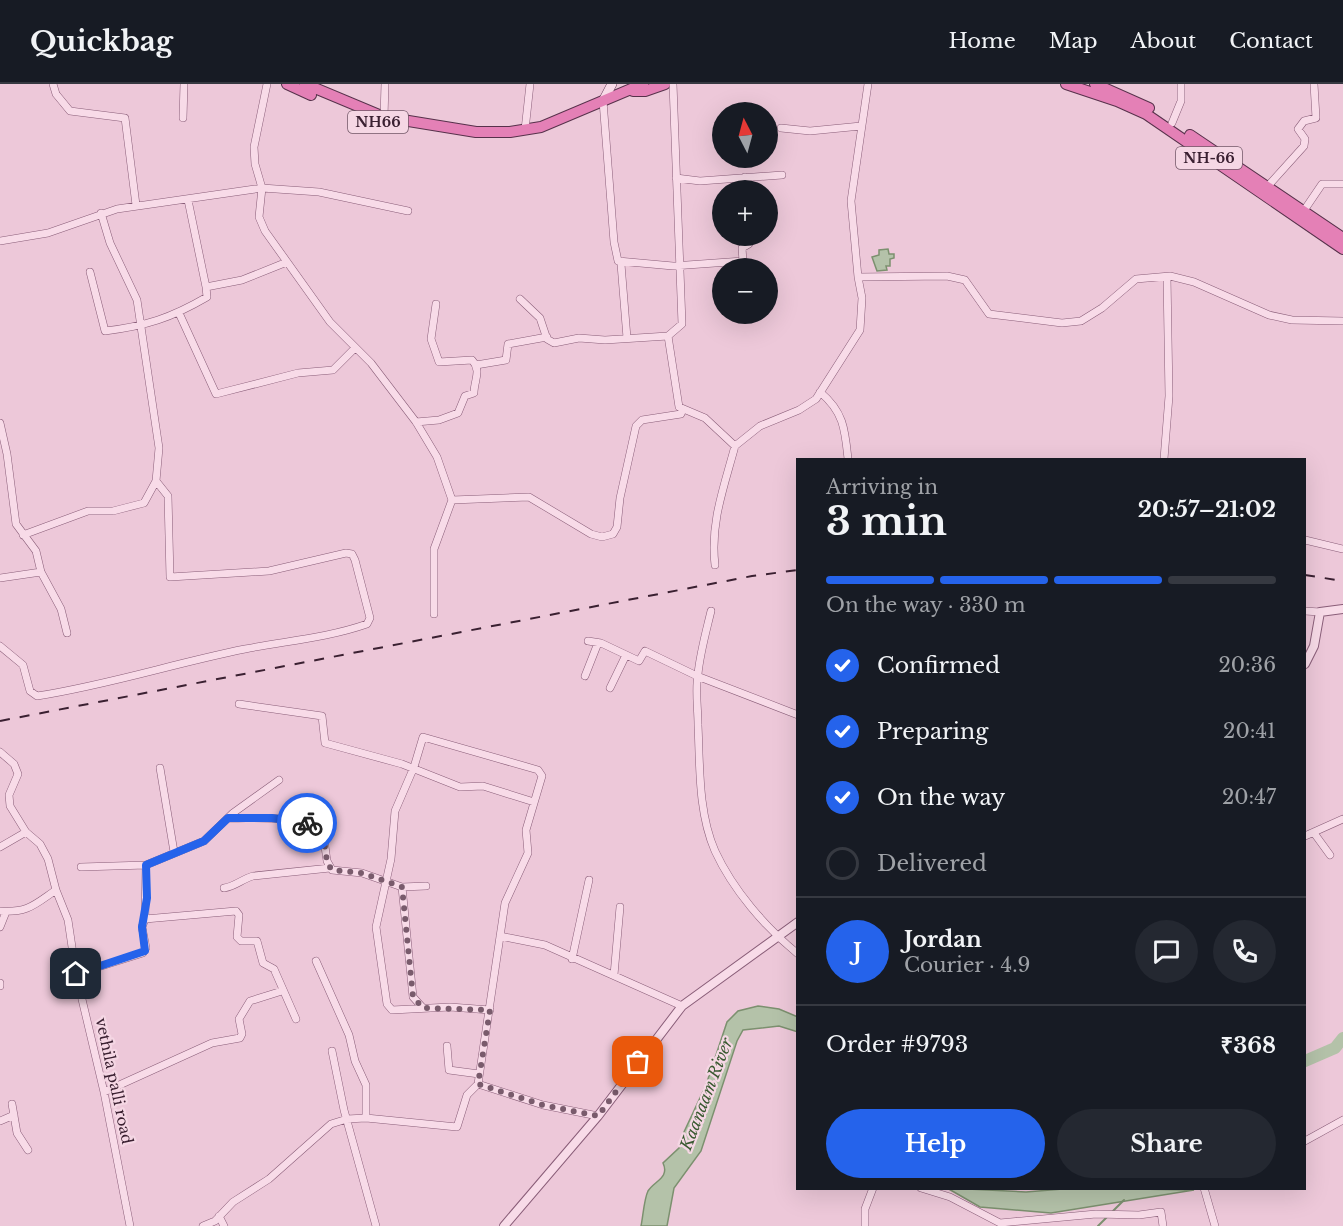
<!DOCTYPE html>
<meta charset="utf-8">
<style>
body{margin:0;font-family:"Libre Baskerville",serif;background:#242831;color:#f1f3f6;height:100vh;display:flex;flex-direction:column;font-size:22px;white-space:nowrap}
*{box-sizing:border-box;margin:0}
p{font-size:20px;color:#9ea1a6}
.icon{flex:none;width:33px;height:33px;fill:none;stroke:currentColor;stroke-width:2;stroke-linecap:round;stroke-linejoin:round}
.map{position:relative;flex:1;overflow:hidden}
.sheet{position:absolute;left:796px;top:374px;width:510px;height:732px;display:flex;flex-direction:column;background:#171b24;border-radius:0px;box-shadow:0 6px 24px #0002}
.sheet>*{flex:none}
.needle{width:39px;rotate:354deg}
.tools{position:absolute;left:712px;top:18px;display:grid;gap:12px}
.tools a{display:grid;place-items:center;width:66px;height:66px;border-radius:50%;background:#171b24;box-shadow:0 6px 24px #0002;font-size:30px}
.pin{position:absolute;display:grid;place-items:center;width:51px;height:51px;color:#fff;margin:-26px;border-radius:12px;box-shadow:0 3px 9px #0006}
.courier{position:absolute;display:grid;place-items:center;width:60px;height:60px;margin:-30px;border:4px solid #2563eb;border-radius:50%;background:#fff;color:#222;box-shadow:0 2px 8px #0007}
.summary em{font-style:normal;font-weight:700}
.summary div{display:flex;flex-direction:column-reverse}
.summary{display:flex;align-items:center;justify-content:space-between;height:102px;padding:0 30px}
h1{font-size:39px;font-weight:700;line-height:45px}
.bar{display:grid;grid-template-columns:repeat(4,1fr);gap:9px 6px;align-content:center;height:72px;padding:0 30px}
.bar i{height:8px;border-radius:4px;background:#363941}
.bar .active{background:#2563eb}
.bar p{grid-column:span 4}
.line{display:flex;align-items:center;gap:15px;padding:0 30px;border-top:2px solid #363941}
.line div{flex:1}
.round{display:grid;place-items:center;flex:none;width:63px;height:63px;border-radius:32px;background:#242831}
ol{padding:0 30px;list-style:none}
li{display:flex;align-items:center;gap:18px;height:66px}
li p{margin-inline-start:auto}
li .icon{padding:6px;border-radius:50%;background:#2563eb;color:#fff;stroke-width:4}
li:last-child{color:#9ea1a6}
li i{width:33px;height:33px;border:3px solid #363941;border-radius:50%}
.action{display:flex;gap:12px;margin-top:auto;padding:12px 30px}
.action a{flex:1;height:69px;border-radius:36px;background:#2563eb;color:#fff;font-size:24px;font-weight:700;line-height:69px;text-align:center}
.action a+a{background:#242831;color:#f1f3f6}
header{display:flex;align-items:center;gap:36px;box-sizing:border-box;height:84px;padding:0 30px;background:#171b24;border-bottom:2px solid #363941}
header strong{font-size:28px}
nav{display:flex;gap:33px;margin-inline-start:auto;font-size:21px}
.map>svg:first-child{display:block}
</style>
<header>
<strong>Quickbag</strong>
<nav><a>Home</a><a>Map</a><a>About</a><a>Contact</a></nav>
</header>
<div class="map">
<svg width="1343" height="1142" viewBox="0 0 1343 1142">
<rect width="100%" height="100%" fill="#edc8d9"/>
<path fill="#b4c2a9" stroke="#7c906f" stroke-width="1.5" d="M 888,165 L 889,170 L 894,170 L 894,174 L 890,175 L 890,182 L 886,182 L 887,186 L 877,187 L 872,173 L 879,171 L 879,166 Z
M 758,922 L 779,925 L 798,933 L 798,948 L 779,942 L 743,946 L 737,957 L 701,1067 L 674,1104 L 667,1142 L 641,1142 C 643,1133 644,1115 648,1107 C 654,1097 670,1094 663,1079 L 680,1063 L 684,1048 L 706,1001 L 727,938 L 738,927 Z
M 947,1104 L 1026,1108 L 1075,1104 L 1194,1106 L 1051,1129 L 980,1123 Z"/>
<g fill="none" stroke-linecap="round" stroke-linejoin="round">
<path stroke="#7c906f" stroke-width="2" d="M 1111,1129 L 1124,1116
M 1098,1142 L 1107,1133"/>
<path stroke="#b4c2a9" stroke-width="12" d="M 1305,977 L 1335,964 L 1343,954"/>
<defs>
<path id="minor" d="M 53,0 L 56,10 L 70,27 L 125,34 L 136,121
M 267,0 L 254,63 L 255,80 L 262,104 L 259,133 L 265,147 L 330,238 L 371,279 L 416,338 L 437,373 L 452,416 L 434,465 L 434,530
M 673,0 L 682,240 L 668,252 L 679,323 L 705,334 L 735,362 L 760,342 L 799,326 L 816,315 L 860,246 L 862,214 L 858,193
M 868,0 L 851,117 L 858,193 L 947,192 L 965,196 L 989,230 L 1062,239 L 1081,237 L 1102,224 L 1136,195 L 1170,192 L 1194,198 L 1269,231 L 1292,236 L 1343,237
M 603,17 L 614,158 L 618,177 L 673,182 L 743,177 L 742,164 L 749,160 L 749,152
M 384,33 L 385,0
M 183,34 L 184,0
M 1172,39 L 1181,17 L 1181,0
M 781,44 L 810,47 L 861,42
M 525,46 L 530,0
M 745,93 L 746,106
M 676,94 L 700,97 L 782,91
M 1267,103 L 1304,62 L 1305,55 L 1298,45 L 1304,37 L 1316,34 L 1314,0
M 188,116 L 206,203
M 1303,128 L 1322,100 L 1343,100
M 0,157 L 48,149 L 117,125 L 262,104 L 319,108 L 408,127
M 621,180 L 627,254
M 90,188 L 105,247 C 146,242 171,234 207,213 L 206,203 L 242,196 L 287,178
M 520,215 L 540,234 L 547,255 L 554,259 L 579,254 L 605,256 L 668,252
M 179,229 L 216,310 L 298,289 L 333,286 L 355,264
M 476,281 L 506,276 L 508,260 L 547,253
M 820,308 C 844,328 845,346 848,375
M 416,338 L 439,336 L 458,329 L 465,312 L 474,309 C 474,296 482,287 472,276 L 439,278 L 431,255 L 436,220
M 0,339 L 7,370 L 16,440 L 36,467 L 41,488 L 61,525 L 67,549
M 1164,375 L 1169,312 L 1167,193
M 452,416 L 529,413 L 591,450 L 602,453 L 613,450 L 617,443 L 620,414 L 636,342 L 642,336 L 681,330 L 683,325
M 23,451 L 88,427 L 113,427 L 144,419 L 156,397
M 1305,456 L 1343,465
M 715,481 C 710,439 724,403 735,362
M 0,494 L 41,488
M 711,527 C 706,548 700,569 698,590 C 695,606 698,624 698,641 C 700,682 698,728 715,767 C 733,806 765,843 798,870
M 1305,527 L 1320,528
M 588,557 L 601,559 L 639,577 L 645,567 L 697,592 L 798,631
M 0,562 L 23,581 L 30,607 L 37,612 C 108,601 175,579 245,565 C 285,557 327,554 367,540 L 370,534 L 355,476 L 352,470 L 346,469 L 269,487 L 170,493 L 168,412 L 156,397 L 159,364 L 137,216 L 110,159 L 101,129
M 585,592 L 598,559
M 610,604 L 626,571
M 239,620 L 322,632 L 325,659 L 402,680 L 460,703 L 483,702 L 534,718
M 0,668 L 14,680 L 18,690 L 9,711 L 10,722 L 26,748 L 40,760 L 48,775 L 56,806 L 68,836 L 76,890 L 104,1008 L 130,1142
M 160,684 L 174,768
M 228,734 C 252,735 307,730 323,748 L 327,777 L 332,786 L 362,789 L 402,803 L 426,802
M 1314,749 L 1330,771
M 1305,752 L 1343,735
M 0,763 L 26,748
M 81,783 L 146,781 L 204,757 L 233,729 L 279,696
M 402,803 L 413,913 L 423,924
M 224,804 C 236,802 242,795 253,792 L 330,784
M 0,827 C 28,829 34,821 56,806
M 145,835 L 146,781
M 0,843 L 6,828
M 500,852 L 545,861 L 682,922
M 572,875 L 589,796
M 76,890 L 143,869 L 146,864 L 142,843 L 145,835 L 236,827 L 239,831 L 237,853 L 241,857 L 257,857 L 263,879 L 274,885 L 296,935
M 614,891 L 620,823
M 0,899 L 0,902
M 447,962 L 449,986 L 479,990
M 332,967 L 344,1026 L 376,1142
M 478,1000 L 543,1021 L 598,1032
M 104,1008 L 212,959 L 240,954 L 242,950 L 239,935 L 250,917 L 282,907
M 12,1020 L 17,1049 L 28,1066
M 366,1034 L 457,1043 L 467,1011 L 478,1000 L 505,819 L 528,769 L 526,746 L 542,692 L 538,686 L 423,653 L 414,683 L 395,727 L 391,775 L 376,843 L 387,920 L 392,926 L 450,923 L 490,926
M 0,1037 L 14,1031
M 1305,1057 L 1343,1036
M 921,1104 L 950,1113 L 1000,1139 L 1096,1130 L 1139,1131 L 1161,1128 L 1163,1142
M 1204,1104 L 1215,1142
M 219,1132 L 224,1142
M 203,1142 L 215,1137 L 233,1118 L 269,1095 L 331,1040 L 347,1035 L 366,1034 L 366,1001 L 355,977 L 349,951 L 316,877
M 865,1142 L 865,1125 L 873,1104"/>
<path id="tertiary" d="M 1305,580 L 1314,562 L 1320,528 L 1343,525
M 504,1142 L 598,1032 L 682,922 L 798,838"/>
<path id="secondary" d="M 603,17 L 612,0"/>
<path id="trunk" d="M 287,0 L 311,11
M 305,0 L 384,33 L 476,48 L 510,48 L 541,43 L 643,0
M 1066,0 L 1117,17 L 1146,30 L 1343,165
M 1095,0 L 1149,24
M 633,7 L 645,7 L 665,0
M 1190,51 L 1343,154"/>
</defs>
<use href="#minor" stroke="#895d78" stroke-width="8"/>
<use href="#tertiary" stroke="#895d78" stroke-width="10"/>
<use href="#secondary" stroke="#6b405c" stroke-width="10"/>
<use href="#trunk" stroke="#57314b" stroke-width="12"/>
<use href="#minor" stroke="#f8dbe8" stroke-width="7"/>
<use href="#tertiary" stroke="#f8dbe8" stroke-width="8"/>
<use href="#secondary" stroke="#f8dbe8" stroke-width="9"/>
<use href="#trunk" stroke="#e480b6" stroke-width="10"/>
<path stroke="#3a2031" stroke-width="2" stroke-dasharray="10 10" stroke-linecap="butt" d="M 1305,491 L 1343,497
M 0,637 L 752,492 L 798,486"/>
</g>
<g fill="none" stroke-linecap="round" stroke-linejoin="round">
<path stroke="#795b6c" stroke-width="6" stroke-dasharray="0 10.8" d="M 307,739 C 333,744 319,770 332,786 L 362,789 L 402,803 L 413,913 L 423,924 L 490,926 L 478,1000 L 543,1021 L 598,1032 L 638,978"/>
<path stroke="#2563eb" stroke-width="8" d="M 76,890 L 145,867 L 142,843 L 147,814 L 146,781 L 204,757 L 228,734 L 272,734 L 307,739"/>
</g>
<g text-anchor="middle" stroke-width="4.5" stroke-linejoin="round" paint-order="stroke">
<g fill="#f5d7e4" stroke="#725767" stroke-width="1.5">
<rect x="348" y="27" width="60" height="22" rx="4.5"/>
<rect x="1176" y="63" width="66" height="22" rx="4.5"/>
</g>
<g font-size="14" font-weight="bold" fill="#3a2031">
<text x="378" y="43">NH66</text>
<text x="1209" y="79">NH-66</text>
</g>
<g font-size="15" fill="#3a2031" stroke="#f5d7e4">
<text transform="translate(114 997) rotate(78)" y="5">vethila palli road</text>
</g>
<g font-size="16" font-style="italic" fill="#395930" stroke="#f5d7e4">
<text transform="translate(706 1010) rotate(-69)" y="6">Kaanaam River</text>
</g>
</g>
</svg>
<div class="tools">
<a><svg class="needle" viewBox="-14 -14 28 28"><path d="M0-13l5 13h-10z" fill="#e53935"/><path d="M0 13l5-13h-10z" fill="#9ea1a6"/></svg></a>
<a>+</a>
<a>−</a>
</div>
<div class="pin" style="left:638px;top:978px;background:#ea580c"><svg class="icon" aria-label="bag" viewBox="0 0 24 24"><path d="M5 8h14l-1 12H6zM9 8a3 3 0 0 1 6 0"/></svg></div>
<div class="pin" style="left:76px;top:890px;background:#1f2937"><svg class="icon" aria-label="home" viewBox="0 0 24 24"><path d="M3 11l9-7 9 7M6 9v11h12V9"/></svg></div>
<div class="courier" style="left:307px;top:739px"><svg class="icon" aria-label="bike" viewBox="0 0 24 24"><circle cx="6" cy="16" r="4"/><circle cx="18" cy="16" r="4"/><path d="M6 16l4-8h5l3 8M10 8l3 8H6M13 5h3"/></svg></div>
<section class="sheet">
<div class="summary"><div><h1>3 min</h1><p>Arriving in</p></div><em>20:57–21:02</em></div>
<div class="bar"><i class="active"></i><i class="active"></i><i class="active"></i><i></i><p>On the way · 330 m</p></div>
<ol>
<li><svg class="icon" aria-label="check" viewBox="0 0 24 24"><path d="M5 12l5 5 9-10"/></svg>Confirmed<p>20:36</p></li>
<li><svg class="icon" aria-label="check" viewBox="0 0 24 24"><path d="M5 12l5 5 9-10"/></svg>Preparing<p>20:41</p></li>
<li><svg class="icon" aria-label="check" viewBox="0 0 24 24"><path d="M5 12l5 5 9-10"/></svg>On the way<p>20:47</p></li>
<li><i></i>Delivered</li>
</ol>
<div class="line" style="height:108px"><b class="round" style="background:#2563eb;color:#fff">J</b><div><b>Jordan</b><p>Courier · 4.9</p></div><a class="round"><svg class="icon" aria-label="chat" viewBox="0 0 24 24"><path d="M4 5h16v11H9l-5 4z"/></svg></a><a class="round"><svg class="icon" aria-label="phone" viewBox="0 0 24 24"><path d="M5 4h4l2 5-3 2q2 4 5 5l2-3 5 2v4C11 20 4 13 5 4z"/></svg></a></div>
<div class="line" style="height:78px"><div>Order #9793</div><b>₹368</b></div>
<div class="action"><a>Help</a><a>Share</a></div>
</section>
</div>
